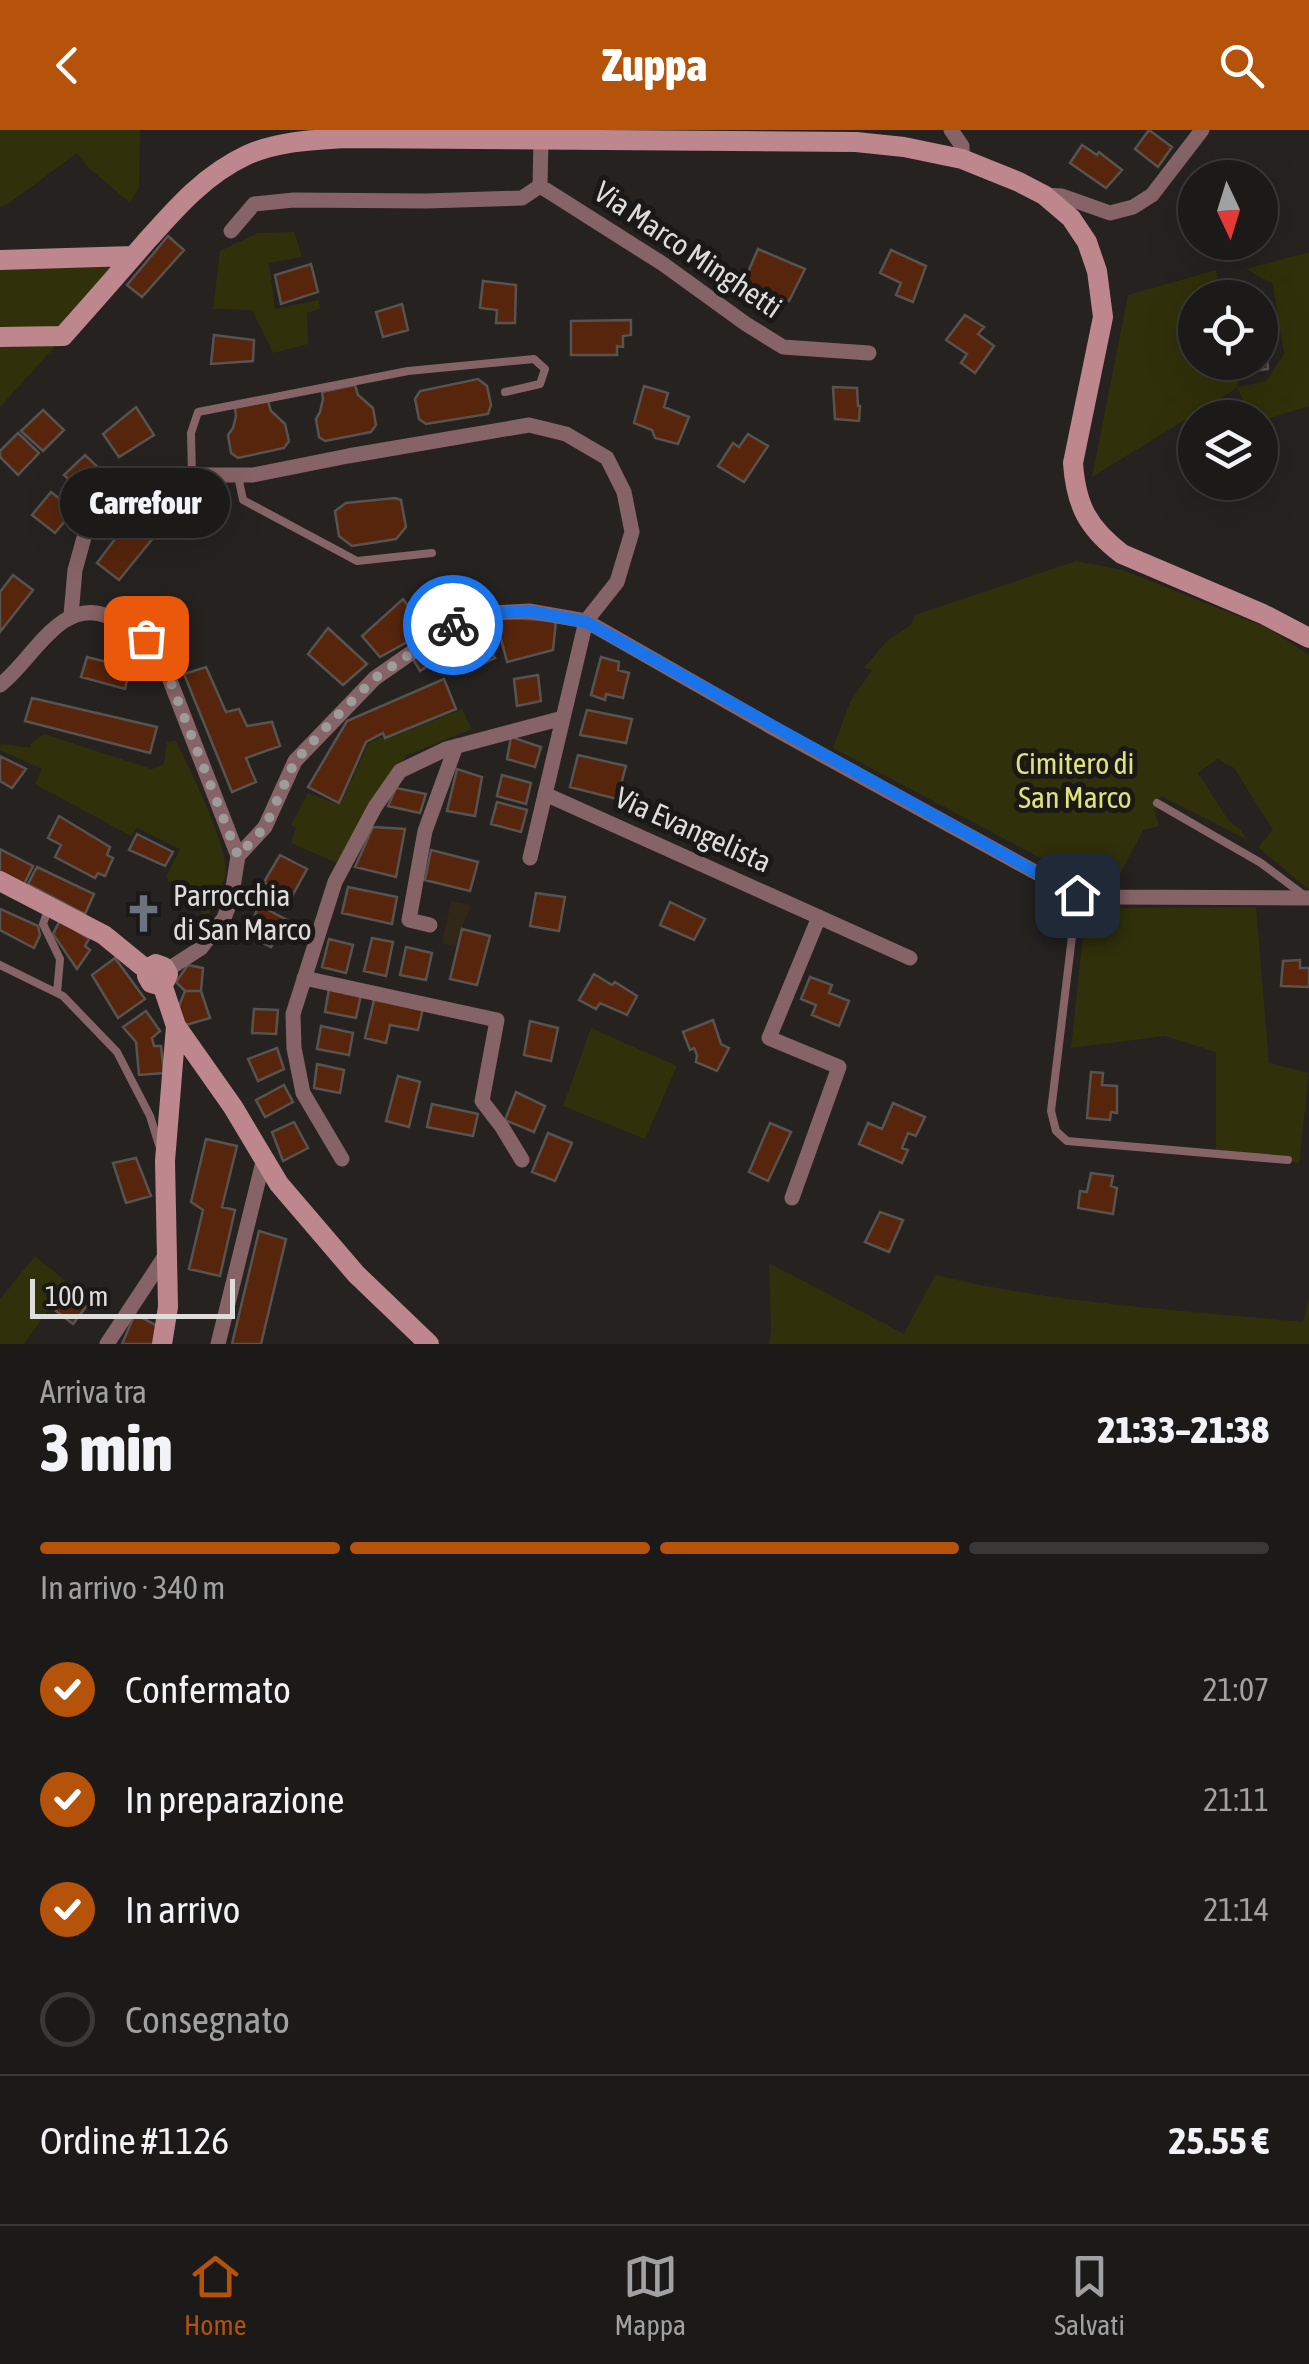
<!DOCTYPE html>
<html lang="it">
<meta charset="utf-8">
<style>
body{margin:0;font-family:"Asap Condensed",sans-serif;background:#252321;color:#f1f3f6;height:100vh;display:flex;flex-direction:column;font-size:38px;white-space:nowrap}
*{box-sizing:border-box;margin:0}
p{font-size:32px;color:#a0a1a2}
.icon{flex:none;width:55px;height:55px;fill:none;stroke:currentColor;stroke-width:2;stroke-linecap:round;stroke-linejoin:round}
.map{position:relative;height:1214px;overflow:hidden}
.side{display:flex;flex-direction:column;background:#1c1a18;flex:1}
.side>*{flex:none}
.needle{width:65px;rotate:176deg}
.fabs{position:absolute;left:1178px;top:30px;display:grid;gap:20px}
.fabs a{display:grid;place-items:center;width:100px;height:100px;border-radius:50%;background:#1c1a18;box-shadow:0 10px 40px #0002,0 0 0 2px #3a3837;font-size:50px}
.scale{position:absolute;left:30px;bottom:25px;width:205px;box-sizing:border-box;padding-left:10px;border:5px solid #dfdddc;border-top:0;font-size:28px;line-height:35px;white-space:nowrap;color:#dfdddc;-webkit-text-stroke:8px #1b1917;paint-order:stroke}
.pin{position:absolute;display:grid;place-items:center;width:85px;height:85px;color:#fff;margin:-42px;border-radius:20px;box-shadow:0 5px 15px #0006}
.courier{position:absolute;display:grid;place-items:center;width:100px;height:100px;margin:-50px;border:8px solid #1a73e8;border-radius:50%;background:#fff;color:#222;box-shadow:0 2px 12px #0007}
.bubble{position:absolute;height:70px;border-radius:35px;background:#1c1a18;box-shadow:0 10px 40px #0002,0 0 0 2px #3a3837;font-size:32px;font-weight:800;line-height:70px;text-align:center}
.summary em{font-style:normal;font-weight:800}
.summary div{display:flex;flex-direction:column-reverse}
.summary{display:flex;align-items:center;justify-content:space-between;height:170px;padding:0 40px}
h1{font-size:65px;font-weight:800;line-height:75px}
.bar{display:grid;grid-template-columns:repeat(4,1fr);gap:15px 10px;align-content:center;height:120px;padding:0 40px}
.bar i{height:12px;border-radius:8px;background:#3a3837}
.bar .selected{background:#b45309}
.bar p{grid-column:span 4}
.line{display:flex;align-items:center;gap:25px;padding:0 40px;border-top:2px solid #3a3837}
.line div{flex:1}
ol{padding:0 40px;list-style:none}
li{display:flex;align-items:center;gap:30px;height:110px}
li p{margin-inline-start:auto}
li .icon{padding:10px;border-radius:50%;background:#b45309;color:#fff;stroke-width:4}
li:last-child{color:#a0a1a2}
li i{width:55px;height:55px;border:5px solid #3a3837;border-radius:50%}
header{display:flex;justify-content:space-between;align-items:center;height:130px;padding:0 40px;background:#b45309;color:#fff;font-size:45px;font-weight:800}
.tab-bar{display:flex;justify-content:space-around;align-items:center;height:140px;border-top:2px solid #3a3837;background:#1c1a18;font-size:28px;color:#a0a1a2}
.tab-bar a{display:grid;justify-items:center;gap:5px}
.tab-bar .selected{color:#b45309}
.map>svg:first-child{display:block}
</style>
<header><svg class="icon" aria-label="back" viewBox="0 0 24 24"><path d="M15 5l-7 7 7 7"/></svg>Zuppa<svg class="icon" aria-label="search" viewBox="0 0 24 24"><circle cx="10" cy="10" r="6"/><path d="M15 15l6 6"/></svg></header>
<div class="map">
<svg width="1309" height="1214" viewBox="0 0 1309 1214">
<rect width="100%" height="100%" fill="#252220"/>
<path fill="#322819" d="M 451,771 L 471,775 L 455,816 L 442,813 Z"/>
<path fill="#30310a" d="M 0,0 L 140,0 L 139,57 L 130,73 L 88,37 L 77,23 L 8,74 L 0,77 Z
M 294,102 L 302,127 L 269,133 L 275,179 L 319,170 L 320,179 L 307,183 L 308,214 L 273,223 L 252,180 L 213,179 L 220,121 L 258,103 Z
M 1309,122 L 1309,276 L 1260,291 L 1260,288 L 1252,287 L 1237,258 L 1092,347 L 1128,165 L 1216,140 L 1219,167 L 1195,168 L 1195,232 L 1235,233 L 1238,257 L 1266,251 L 1284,224 L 1273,154 L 1246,139 Z
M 119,132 L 59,202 L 0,202 L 0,136 Z
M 0,212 L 59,212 L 0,277 Z
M 1076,431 L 1123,440 L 1268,498 L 1309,525 L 1309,760 L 1258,717 L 1273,700 L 1234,638 L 1217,629 L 1198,643 L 1228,690 L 1241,700 L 1246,709 L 1161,666 L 1154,678 L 1159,696 L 1143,700 L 1114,756 L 1048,732 L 833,618 L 850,572 L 872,540 L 864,538 L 887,511 L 911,495 L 915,485 Z
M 462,579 L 472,599 L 407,625 L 337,733 L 291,713 L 296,698 L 291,695 L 308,663 L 340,675 L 368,614 L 381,607 L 385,610 Z
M 44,604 L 152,639 L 164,634 L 167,612 L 176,611 C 189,638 231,720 225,746 C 223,756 208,787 202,798 L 203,759 L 181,767 L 166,746 L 180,719 L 137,698 L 131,706 L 35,654 L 42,639 L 0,620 L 1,614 L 31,618 L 30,614 Z
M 1256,777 L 1269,933 L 1309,943 L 1299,1034 L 1288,1030 L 1216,1024 L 1216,922 L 1165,906 L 1071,918 L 1086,778 Z
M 591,898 L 677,936 L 645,1009 L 563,976 Z
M 35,1126 L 68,1153 L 24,1214 L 0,1214 L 0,1169 Z
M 769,1133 L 904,1204 L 935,1145 C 1054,1174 1180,1180 1303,1192 L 1309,1167 L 1309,1214 L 769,1214 L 771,1200 Z"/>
<path fill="#56250c" stroke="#565351" stroke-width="2.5" d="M 1149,0 L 1172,17 L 1158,37 L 1135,19 Z
M 1082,15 L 1097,25 L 1099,22 L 1122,40 L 1106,58 L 1070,33 Z
M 168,106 L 184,120 L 142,167 L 127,155 Z
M 758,119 L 805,139 L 789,171 L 764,159 L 760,167 L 741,158 Z
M 891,120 L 926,136 L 913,172 L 896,165 L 901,153 L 880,143 Z
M 311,134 L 318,162 L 281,174 L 275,145 Z
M 483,151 L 516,155 L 515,193 L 496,193 L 497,180 L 480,178 Z
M 402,174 L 408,200 L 383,207 L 376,182 Z
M 965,185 L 984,197 L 978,204 L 994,216 L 975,243 L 961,233 L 967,224 L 946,210 Z
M 631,190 L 631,205 L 623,206 L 623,217 L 617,216 L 617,225 L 571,225 L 571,191 Z
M 1260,194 L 1264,194 L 1268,239 L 1253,241 L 1252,232 L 1260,232 Z
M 214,205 L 254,210 L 253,231 L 211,234 Z
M 478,249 L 487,256 L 491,275 L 488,284 L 426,294 L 419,289 L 415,269 L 420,261 Z
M 355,255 L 358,265 L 373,278 L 376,295 L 371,302 L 325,311 L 319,307 L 316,289 L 320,282 L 323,269 L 322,262 Z
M 644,256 L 668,263 L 664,277 L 689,287 L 678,314 L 655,308 L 652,300 L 634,293 Z
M 833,257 L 857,258 L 858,276 L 860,276 L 859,291 L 835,289 Z
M 268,271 L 271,281 L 285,294 L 289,311 L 284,318 L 238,328 L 231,323 L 228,305 L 233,298 L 236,286 L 235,278 Z
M 136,277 L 154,305 L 119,327 L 103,304 Z
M 43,280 L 64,300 L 43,321 L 21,301 Z
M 18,303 L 39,323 L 18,345 L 0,327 L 0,321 Z
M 748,304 L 768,316 L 744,352 L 718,336 L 733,313 L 739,317 Z
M 85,325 L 106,345 L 86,366 L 64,345 Z
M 51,362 L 74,380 L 55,403 L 32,385 Z
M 395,368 L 401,370 L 406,397 L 396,409 L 352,416 L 339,406 L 335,381 L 346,373 Z
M 142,373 L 167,391 L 119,450 L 97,433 Z
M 13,445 L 33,460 L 0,502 L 0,462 Z
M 403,469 L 427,501 L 380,527 L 362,506 Z
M 487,486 L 492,505 L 482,507 L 495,528 L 464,543 L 448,501 Z
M 499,487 L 556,491 L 553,520 L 507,532 L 499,501 Z
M 328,498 L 367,534 L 343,555 L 308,524 Z
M 450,506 L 455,519 L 420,541 L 411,526 Z
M 87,527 L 130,538 L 125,559 L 81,547 Z
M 601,527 L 619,532 L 618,540 L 629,543 L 623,568 L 606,564 L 605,570 L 591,565 Z
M 206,537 L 226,582 L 239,579 L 247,596 L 272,592 L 280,616 L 246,628 L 256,652 L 232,662 L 184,544 Z
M 538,545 L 541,571 L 517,576 L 514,549 Z
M 444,549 L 456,579 L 385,608 L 383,603 L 366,612 L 339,673 L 308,657 L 347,591 Z
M 32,568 L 157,597 L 150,623 L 25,591 Z
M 587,580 L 632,589 L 626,613 L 580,605 Z
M 511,607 L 541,617 L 535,637 L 507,629 Z
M 578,625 L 626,636 L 617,669 L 570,657 Z
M 0,626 L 26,639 L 12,658 L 0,651 Z
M 457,639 L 482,647 L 475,686 L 447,681 Z
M 502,645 L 531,653 L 526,674 L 497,666 Z
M 396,658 L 426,664 L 420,683 L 388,676 Z
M 497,672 L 527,680 L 521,702 L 491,694 Z
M 59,686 L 110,717 L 107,725 L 113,728 L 105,746 L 98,743 L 95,748 L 55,727 L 61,715 L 48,708 Z
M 373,697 L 405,699 L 396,747 L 355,737 Z
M 137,704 L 173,722 L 165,736 L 129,720 Z
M 0,719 L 33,736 L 24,754 L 0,742 Z
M 431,720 L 478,732 L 470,761 L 425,750 Z
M 280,725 L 307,739 L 291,768 L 264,752 Z
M 37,737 L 94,764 L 85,784 L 28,754 Z
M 348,757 L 397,767 L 392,794 L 342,783 Z
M 536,763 L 565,767 L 559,801 L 530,796 Z
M 670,772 L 705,789 L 694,810 L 660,795 Z
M 259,775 L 287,790 L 271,817 L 247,805 Z
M 0,779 L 38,796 L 40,805 L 34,818 L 0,800 Z
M 60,790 L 89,809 L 85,816 L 90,820 L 77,839 L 53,804 Z
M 462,799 L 490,806 L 477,855 L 450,849 Z
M 372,808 L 393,812 L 386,846 L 364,841 Z
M 329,809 L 353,815 L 346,843 L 322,837 Z
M 406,817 L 432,823 L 426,850 L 400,845 Z
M 115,828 L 145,869 L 118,888 L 92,845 Z
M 1300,830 L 1300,838 L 1309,838 L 1309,857 L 1281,856 L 1283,831 Z
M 188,835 L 203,838 L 201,861 L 185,861 L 176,852 Z
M 594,844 L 612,855 L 615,852 L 637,866 L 627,885 L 600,873 L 596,879 L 579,870 Z
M 810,847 L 832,855 L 829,863 L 849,871 L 839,896 L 812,885 L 816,875 L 801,869 Z
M 329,859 L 361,865 L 356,888 L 325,882 Z
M 185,861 L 201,861 L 210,888 L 186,895 L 176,883 Z
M 375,866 L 423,878 L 418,900 L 390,895 L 386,913 L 365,908 Z
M 254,879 L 278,880 L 276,904 L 252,903 Z
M 146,881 L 160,901 L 152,908 L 154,916 L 161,916 L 164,943 L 139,945 L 136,912 L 123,897 Z
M 713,890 L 721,914 L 729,918 L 717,941 L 696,932 L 697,925 L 694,918 L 690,920 L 683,902 Z
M 530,891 L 558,898 L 551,931 L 524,925 Z
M 321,896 L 353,903 L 349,925 L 317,919 Z
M 277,918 L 284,939 L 258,951 L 248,929 Z
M 317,934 L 344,940 L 340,963 L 314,958 Z
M 1091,942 L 1103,943 L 1102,955 L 1117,956 L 1117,983 L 1111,982 L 1110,990 L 1087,988 Z
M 398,946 L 420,952 L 409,997 L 386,991 Z
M 284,955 L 293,972 L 265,987 L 256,970 Z
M 516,962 L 545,976 L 534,1002 L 505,990 Z
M 893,973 L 925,987 L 916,1006 L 908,1003 L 902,1018 L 908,1020 L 902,1033 L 859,1014 L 868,993 L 882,999 Z
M 432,974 L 478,984 L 473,1006 L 427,997 Z
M 294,992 L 308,1018 L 283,1031 L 272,1002 Z
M 770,993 L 791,1002 L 768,1051 L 749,1042 Z
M 548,1003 L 572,1013 L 555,1051 L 532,1042 Z
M 206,1009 L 237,1016 L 222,1077 L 235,1080 L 220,1146 L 189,1139 L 203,1080 L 191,1072 Z
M 136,1028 L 151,1066 L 126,1073 L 113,1033 Z
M 1091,1043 L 1113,1046 L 1111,1056 L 1117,1058 L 1113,1084 L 1078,1078 L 1080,1061 L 1087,1062 Z
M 880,1082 L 903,1090 L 889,1122 L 865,1112 Z
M 259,1101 L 286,1109 L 261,1214 L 232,1214 Z
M 74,1157 L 91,1170 L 73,1194 L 56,1181 Z
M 135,1184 L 159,1197 L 155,1214 L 122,1214 Z"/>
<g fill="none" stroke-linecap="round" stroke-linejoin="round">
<path stroke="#856367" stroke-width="8" d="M 192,345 L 191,303 L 198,282 L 408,241 L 534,229 L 545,239 L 540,254 L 505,262
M 238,346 L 243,370 L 357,431 L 432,423
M 1157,673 L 1261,733 L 1305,766
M 1077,765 L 1051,981 L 1056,1001 L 1067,1011 L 1288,1030
M 48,780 L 43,794 L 60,829 L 57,863
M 0,835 L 63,866 L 117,922 L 150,986 L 159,1015"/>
<path stroke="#856367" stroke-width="15" d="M 951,0 L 962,16 L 962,29
M 540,56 L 663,134 L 746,194 L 783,217 L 869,223
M 1044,65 L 1062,66 L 1110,83 L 1133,77 L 1152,65 L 1202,0
M 231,101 L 254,74 L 294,70 L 426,71 L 522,68 L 540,56 L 541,8
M 71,485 L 75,440 L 87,397 L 107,366 L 133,351 L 160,345 L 253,345 L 348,326 L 529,295 L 566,304 L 607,328 L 624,362 L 632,402 L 617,452 L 586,491 L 530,728
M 0,555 C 32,531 60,467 107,486 C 127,494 144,506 159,522 L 238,726 L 231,770 L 224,788 L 201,818 L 167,840
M 545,664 L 910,828
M 238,726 L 265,697 L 295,631 L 375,548 L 447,498 L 475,484 L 529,481 L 586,491 L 775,599 L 1077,765 L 1112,767 L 1309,768
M 430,795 L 409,790 L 425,701 L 456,616
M 304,848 L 497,890 L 482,971 L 502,997 L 522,1030
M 342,1029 L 303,963 L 294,918 L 293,884 L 335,752 L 375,677 L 400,641 L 446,619 L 563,588
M 792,1068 L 839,937 L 769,908 L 819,787
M 107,1214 L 167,1123
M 218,1214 L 264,1028"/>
<path stroke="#be868d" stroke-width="20" d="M 0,130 L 133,126
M 0,207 L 63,206 C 90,176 117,145 144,114 C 175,79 204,45 247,25 C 278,11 312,10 345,8 L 856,12 L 904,17 L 962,29 L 1019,52 L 1044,65 L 1071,88 L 1087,112 L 1097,141 L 1103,187 L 1073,333 C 1076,376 1088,398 1122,424 L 1263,484 L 1309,508
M 0,751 L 104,805 L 142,836 L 149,838 L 156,834 L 164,837 L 168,844 L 165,851 L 158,855 L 151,853 L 147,846 L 149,838
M 162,854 L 176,896 L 233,977 L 279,1054 L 356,1144 L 429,1214
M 162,1214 L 168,1177 L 165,1031 L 176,896"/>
</g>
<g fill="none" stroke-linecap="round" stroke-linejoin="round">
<path stroke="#9e9c9a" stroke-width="10" stroke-dasharray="0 18" d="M 146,508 L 159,522 L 238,726 L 265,697 L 295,631 L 331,592 L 375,548 L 453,495"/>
<path stroke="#1a73e8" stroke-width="12" d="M 453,495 L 475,484 L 529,481 L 586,492 L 1077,765"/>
</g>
<defs>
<symbol id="church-bare" viewBox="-9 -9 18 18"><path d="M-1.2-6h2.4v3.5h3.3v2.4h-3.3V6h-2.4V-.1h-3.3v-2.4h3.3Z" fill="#6b7280" stroke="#1b1917" stroke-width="2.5" paint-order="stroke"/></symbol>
</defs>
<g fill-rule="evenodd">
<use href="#church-bare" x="116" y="756" width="55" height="55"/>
</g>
<g text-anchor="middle" stroke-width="10" stroke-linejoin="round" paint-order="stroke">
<g font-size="30" fill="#dfdddc" stroke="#1b1917">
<text transform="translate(688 120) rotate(34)" y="10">Via Marco Minghetti</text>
<text transform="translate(693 700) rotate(24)" y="10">Via Evangelista</text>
</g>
<g font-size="30" fill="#dee479" stroke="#1b1917">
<text x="1075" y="644">Cimitero di<tspan x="1075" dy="34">San Marco</tspan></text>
</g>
<g font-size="30" fill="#dfdddc" stroke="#1b1917" text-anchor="start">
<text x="173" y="776">Parrocchia<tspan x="173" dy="34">di San Marco</tspan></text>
</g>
</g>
</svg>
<div class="fabs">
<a><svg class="needle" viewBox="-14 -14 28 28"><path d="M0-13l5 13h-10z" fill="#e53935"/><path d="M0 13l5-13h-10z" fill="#a0a1a2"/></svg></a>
<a><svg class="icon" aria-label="locate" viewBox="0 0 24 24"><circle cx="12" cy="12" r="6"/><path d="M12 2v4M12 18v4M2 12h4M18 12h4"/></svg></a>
<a><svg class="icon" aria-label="layers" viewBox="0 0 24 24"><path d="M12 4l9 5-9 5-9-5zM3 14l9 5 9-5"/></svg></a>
</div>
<div class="scale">100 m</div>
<div class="pin" style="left:146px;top:508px;background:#ea580c"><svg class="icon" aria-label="bag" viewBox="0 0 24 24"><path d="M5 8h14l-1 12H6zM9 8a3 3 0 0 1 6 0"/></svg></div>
<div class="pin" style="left:1077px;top:765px;background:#1f2937"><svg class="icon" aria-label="home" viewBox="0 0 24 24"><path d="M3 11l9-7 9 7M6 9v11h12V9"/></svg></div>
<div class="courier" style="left:453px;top:495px"><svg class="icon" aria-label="bike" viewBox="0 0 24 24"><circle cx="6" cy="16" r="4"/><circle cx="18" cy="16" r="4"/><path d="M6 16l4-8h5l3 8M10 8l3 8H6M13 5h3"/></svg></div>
<div class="bubble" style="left:60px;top:338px;width:170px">Carrefour</div>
</div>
<section class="side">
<div class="summary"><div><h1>3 min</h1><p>Arriva tra</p></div><em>21:33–21:38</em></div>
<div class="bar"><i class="selected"></i><i class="selected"></i><i class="selected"></i><i></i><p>In arrivo · 340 m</p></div>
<ol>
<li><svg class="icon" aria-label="check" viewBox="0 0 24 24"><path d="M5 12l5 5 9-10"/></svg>Confermato<p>21:07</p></li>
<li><svg class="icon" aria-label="check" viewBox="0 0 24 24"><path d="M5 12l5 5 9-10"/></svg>In preparazione<p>21:11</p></li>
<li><svg class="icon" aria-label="check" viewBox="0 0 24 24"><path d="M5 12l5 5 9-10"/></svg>In arrivo<p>21:14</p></li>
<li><i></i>Consegnato</li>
</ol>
<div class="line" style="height:130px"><div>Ordine #1126</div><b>25.55 €</b></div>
</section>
<nav class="tab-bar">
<a class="selected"><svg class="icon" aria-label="home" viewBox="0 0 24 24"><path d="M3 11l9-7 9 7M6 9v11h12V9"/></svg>Home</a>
<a><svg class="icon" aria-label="map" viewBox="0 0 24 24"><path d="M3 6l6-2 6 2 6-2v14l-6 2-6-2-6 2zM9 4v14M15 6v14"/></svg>Mappa</a>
<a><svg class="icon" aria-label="saved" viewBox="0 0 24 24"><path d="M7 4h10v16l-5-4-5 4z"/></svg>Salvati</a>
</nav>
